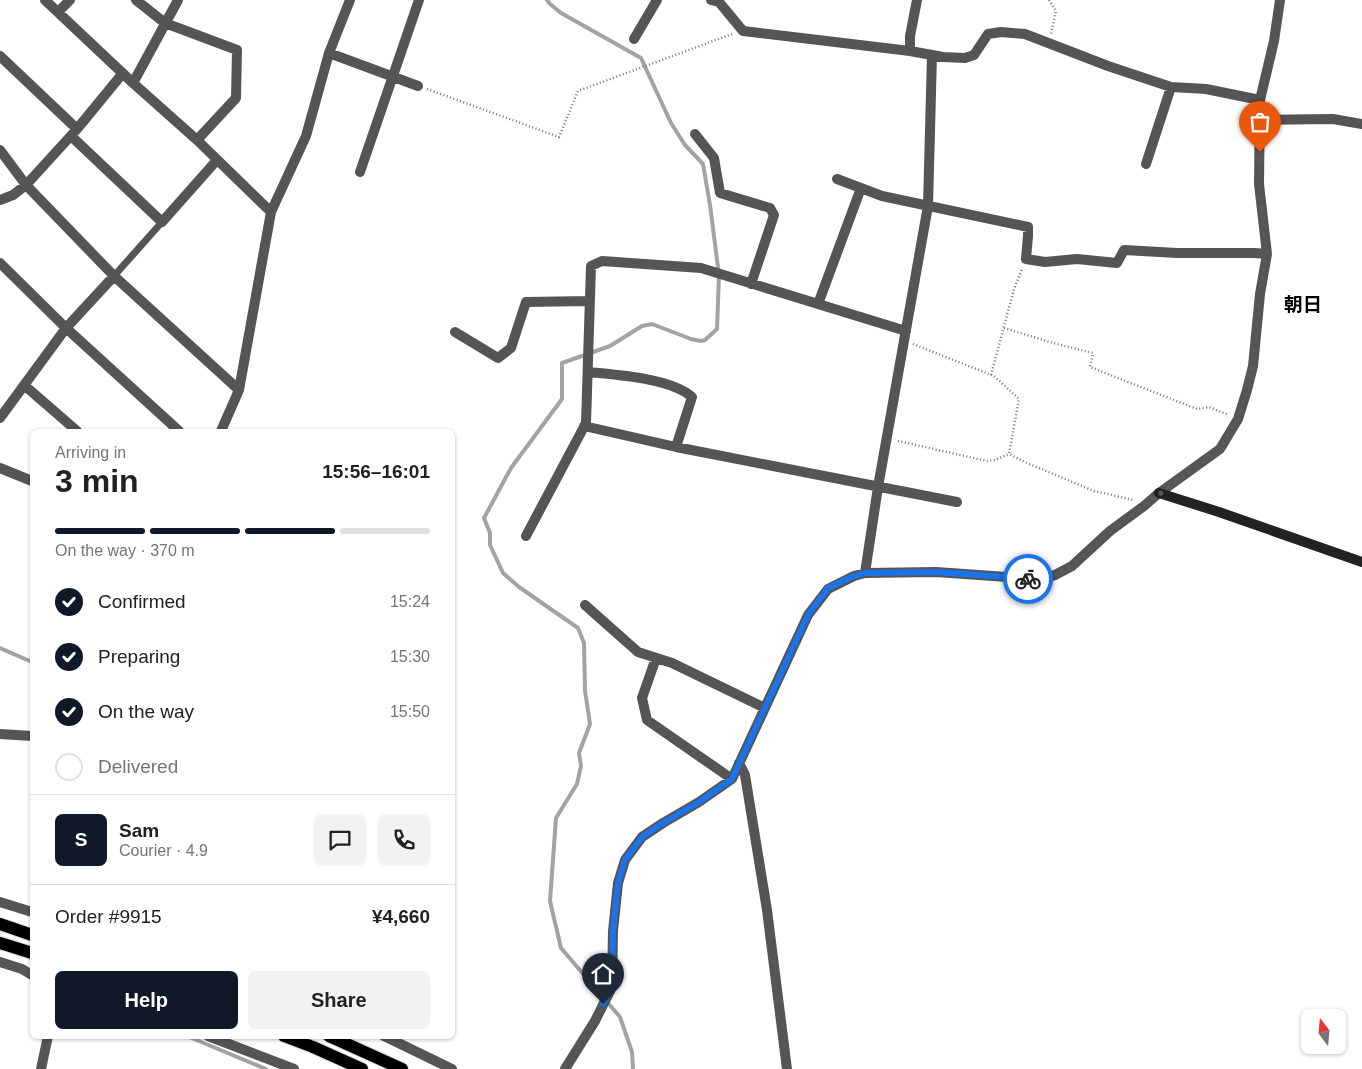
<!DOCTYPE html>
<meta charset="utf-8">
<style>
body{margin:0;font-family:Helvetica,"Noto Sans JP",sans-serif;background:#f2f2f2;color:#202124;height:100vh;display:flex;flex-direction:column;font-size:19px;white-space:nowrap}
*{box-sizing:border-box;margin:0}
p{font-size:16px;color:#757577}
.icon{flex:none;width:28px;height:28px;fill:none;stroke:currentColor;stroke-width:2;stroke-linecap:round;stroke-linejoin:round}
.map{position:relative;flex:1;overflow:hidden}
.sheet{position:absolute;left:30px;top:429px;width:425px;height:610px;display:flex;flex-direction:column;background:#fff;border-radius:8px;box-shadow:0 1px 4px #0004}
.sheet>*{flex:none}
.needle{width:32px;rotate:344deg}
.tools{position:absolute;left:1301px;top:1009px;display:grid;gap:10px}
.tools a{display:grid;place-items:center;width:45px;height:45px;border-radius:8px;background:#fff;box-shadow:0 1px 4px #0004;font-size:25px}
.pin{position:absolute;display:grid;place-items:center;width:42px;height:42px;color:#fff;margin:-51px -21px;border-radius:50% 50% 50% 0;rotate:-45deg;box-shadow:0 0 5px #0007}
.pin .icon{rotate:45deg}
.courier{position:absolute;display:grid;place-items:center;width:50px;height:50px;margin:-25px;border:4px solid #1a73e8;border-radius:50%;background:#fff;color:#222;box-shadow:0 1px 6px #0007}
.summary em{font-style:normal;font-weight:700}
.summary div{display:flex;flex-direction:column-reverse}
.summary{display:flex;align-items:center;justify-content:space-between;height:85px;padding:0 25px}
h1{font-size:32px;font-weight:700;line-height:38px}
.bar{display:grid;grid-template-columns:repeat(4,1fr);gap:8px 5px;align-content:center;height:60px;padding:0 25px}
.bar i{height:6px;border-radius:4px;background:#e0e0e0}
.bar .selected{background:#111827}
.bar p{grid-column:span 4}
.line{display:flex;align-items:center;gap:12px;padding:0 25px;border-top:1px solid #e0e0e0}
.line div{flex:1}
.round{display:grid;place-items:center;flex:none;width:52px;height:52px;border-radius:8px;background:#f2f2f2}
ol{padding:0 25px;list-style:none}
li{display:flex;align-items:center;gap:15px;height:55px}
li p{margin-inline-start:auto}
li .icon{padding:5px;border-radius:50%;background:#111827;color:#fff;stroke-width:4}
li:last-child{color:#757577}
li i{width:28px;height:28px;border:2px solid #e0e0e0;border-radius:50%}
.primary-button{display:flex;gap:10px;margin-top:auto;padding:10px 25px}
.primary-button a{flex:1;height:58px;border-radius:8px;background:#111827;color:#fff;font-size:20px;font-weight:700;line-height:58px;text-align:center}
.primary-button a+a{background:#f2f2f2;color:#202124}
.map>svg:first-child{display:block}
</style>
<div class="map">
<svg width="1362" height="1069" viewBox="0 0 1362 1069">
<rect width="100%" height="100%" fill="#fff"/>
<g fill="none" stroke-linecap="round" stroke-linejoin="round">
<path stroke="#a3a3a3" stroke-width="4" d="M 547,0 L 550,4 L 561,13 L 641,58 L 671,123 L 685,145 L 703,164 L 710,205 L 719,275 L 717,329 L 705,340 L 701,341 L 691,339 L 652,324 L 642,326 L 610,346 L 562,363 L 562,399 L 511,468 L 484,518 L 490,533 L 490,545 L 503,573 L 519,587 L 578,628 L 584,643 L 585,691 L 590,724 L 579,753 L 581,766 L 577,784 L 556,818 L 550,901 L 561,948 L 620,1017 L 632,1052 L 633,1069
M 0,648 L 32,662
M 187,1036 L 266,1069"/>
<defs>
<path id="primary" d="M 0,924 L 32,935
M 0,943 L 32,953
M 284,1036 L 313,1047 L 362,1069
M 329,1036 L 402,1069"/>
</defs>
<use href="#primary" stroke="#dbdbdb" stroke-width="14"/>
<path stroke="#777" stroke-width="2.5" stroke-dasharray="1 2.5" stroke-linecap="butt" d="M 1049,0 L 1056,11 L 1051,34
M 427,89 L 559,137 L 578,91 L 732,34
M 1004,328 L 1053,343 L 1093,353 L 1090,367 L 1197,409 L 1209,407 L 1229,415
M 913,344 L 994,376 L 1019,399 L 1009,454 L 1027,463 L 1094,491 L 1133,500
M 991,375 L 1014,289 L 1022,269
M 898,441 L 987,461 L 995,460 L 1009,454"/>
<path stroke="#555" stroke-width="7" d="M 114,276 L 162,222"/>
<path stroke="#555" stroke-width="10" d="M 45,0 L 133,83 L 197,140 L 271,212
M 136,0 L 165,23 L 237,50 L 236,98 L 197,140
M 711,0 L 719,2 L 743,31 L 910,51 L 943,57 L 965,58 L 974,55 L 988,34 L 1001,32 L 1025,34 L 1108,66 L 1171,87 L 1206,89 L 1260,100
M 58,12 L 70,0
M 634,39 L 657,0
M 910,51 L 910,36 L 917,0
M 329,53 L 418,86
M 0,56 L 77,129
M 133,83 L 178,0
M 1260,120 L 1333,119 L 1362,124
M 695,134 L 714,158 L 720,193 L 770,208 L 774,215 L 751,284
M 71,136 L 162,222 L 217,160
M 0,150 L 26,185 L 114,276 L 239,390
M 1146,164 L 1171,87
M 360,172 L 419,0
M 837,179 L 882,196 L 1028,227 L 1028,236 L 1026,259 L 1045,262 L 1077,259 L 1117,263 L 1124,250 L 1177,253 L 1254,253 L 1267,254
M 0,200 L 13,195 L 26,185 L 77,129 L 123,73
M 0,263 L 66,328 L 179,431
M 818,304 L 861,188
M 455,332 L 498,358 L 511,348 L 526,302 L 590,301
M 588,372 C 616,375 671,378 692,397 L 676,447 L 957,502
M 24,385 L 77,431
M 0,418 L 66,328 L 114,276
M 584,426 L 676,447
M 221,431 L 239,390 L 271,212 L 306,136 L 329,53 L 350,0
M 0,468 L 32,481
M 526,536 L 586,423 L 591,266 L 602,261 L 701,268 L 906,331
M 865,573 L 878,487 L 928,206 L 932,55
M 585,605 L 638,652 L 672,663 L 765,708
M 656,658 L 642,698 L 647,720 L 732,779
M 0,734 L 32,736
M 739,763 L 745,775 L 767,910 L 787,1069
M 0,902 L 32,912
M 0,962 L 22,969 L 32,975
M 208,1036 L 294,1069
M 384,1036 L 452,1069
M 41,1069 L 48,1036
M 565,1069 L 595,1021 L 612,987 L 613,931 L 618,883 L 625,860 L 642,837 L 663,823 L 699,802 L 732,779 L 808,615 L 828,589 L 854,576 L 865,573 L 936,572 L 1007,577 L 1038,581 L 1055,575 L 1072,566 L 1110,531 L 1144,506 L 1159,493 L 1220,449 L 1238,419 L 1247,390 L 1253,366 L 1260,294 L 1267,254 L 1259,184 L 1260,100 L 1274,41 L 1280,0"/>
<path stroke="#222" stroke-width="10" d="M 1159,493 L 1219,512 L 1362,562"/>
<use href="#primary" stroke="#000" stroke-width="12"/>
</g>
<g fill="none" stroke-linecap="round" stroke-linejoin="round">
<path stroke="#595959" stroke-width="5" stroke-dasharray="0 9" d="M 1028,579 L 1038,580 L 1055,575 L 1072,566 L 1110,531 L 1220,449 L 1238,418 L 1247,390 L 1253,366 L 1260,294 L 1267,254 L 1259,184 L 1260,152"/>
<path stroke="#1a73e8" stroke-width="6" d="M 603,1004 L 612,987 L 613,931 L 618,883 L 625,860 L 642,837 L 663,823 L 699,802 L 732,779 L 808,615 L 828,588 L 854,576 L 865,573 L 936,572 L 1006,577 L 1028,579"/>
</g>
<g text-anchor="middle" stroke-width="4.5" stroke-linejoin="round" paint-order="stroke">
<g font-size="19" font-weight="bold" fill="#000" stroke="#fff">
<text x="1303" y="311">朝日</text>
</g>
</g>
</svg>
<div class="tools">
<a><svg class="needle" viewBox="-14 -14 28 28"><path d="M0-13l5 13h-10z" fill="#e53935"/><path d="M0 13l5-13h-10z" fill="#757577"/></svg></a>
</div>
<div class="pin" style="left:1260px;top:152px;background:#ea580c"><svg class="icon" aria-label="bag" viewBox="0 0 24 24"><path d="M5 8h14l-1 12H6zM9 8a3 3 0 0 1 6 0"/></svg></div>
<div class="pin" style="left:603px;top:1004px;background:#1f2937"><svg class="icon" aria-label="home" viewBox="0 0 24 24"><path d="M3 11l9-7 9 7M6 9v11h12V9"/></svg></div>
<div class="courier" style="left:1028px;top:579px"><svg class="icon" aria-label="bike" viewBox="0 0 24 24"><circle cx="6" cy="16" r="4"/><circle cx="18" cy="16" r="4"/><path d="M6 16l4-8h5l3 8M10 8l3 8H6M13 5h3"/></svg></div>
<section class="sheet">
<div class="summary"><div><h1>3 min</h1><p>Arriving in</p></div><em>15:56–16:01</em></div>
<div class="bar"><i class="selected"></i><i class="selected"></i><i class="selected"></i><i></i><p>On the way · 370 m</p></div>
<ol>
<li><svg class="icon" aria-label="check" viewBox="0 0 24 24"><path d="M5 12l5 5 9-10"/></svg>Confirmed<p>15:24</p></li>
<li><svg class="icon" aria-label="check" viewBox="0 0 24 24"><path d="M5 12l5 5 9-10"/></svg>Preparing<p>15:30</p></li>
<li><svg class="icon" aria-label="check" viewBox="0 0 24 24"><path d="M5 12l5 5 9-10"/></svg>On the way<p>15:50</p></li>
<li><i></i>Delivered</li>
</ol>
<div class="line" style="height:90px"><b class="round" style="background:#111827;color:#fff">S</b><div><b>Sam</b><p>Courier · 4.9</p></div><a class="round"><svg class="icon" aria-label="chat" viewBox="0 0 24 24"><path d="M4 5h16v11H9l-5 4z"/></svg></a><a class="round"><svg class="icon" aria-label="phone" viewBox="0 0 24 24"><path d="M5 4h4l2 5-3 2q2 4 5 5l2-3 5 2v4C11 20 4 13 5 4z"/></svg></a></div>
<div class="line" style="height:65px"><div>Order #9915</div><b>¥4,660</b></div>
<div class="primary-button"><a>Help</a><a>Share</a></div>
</section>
</div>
